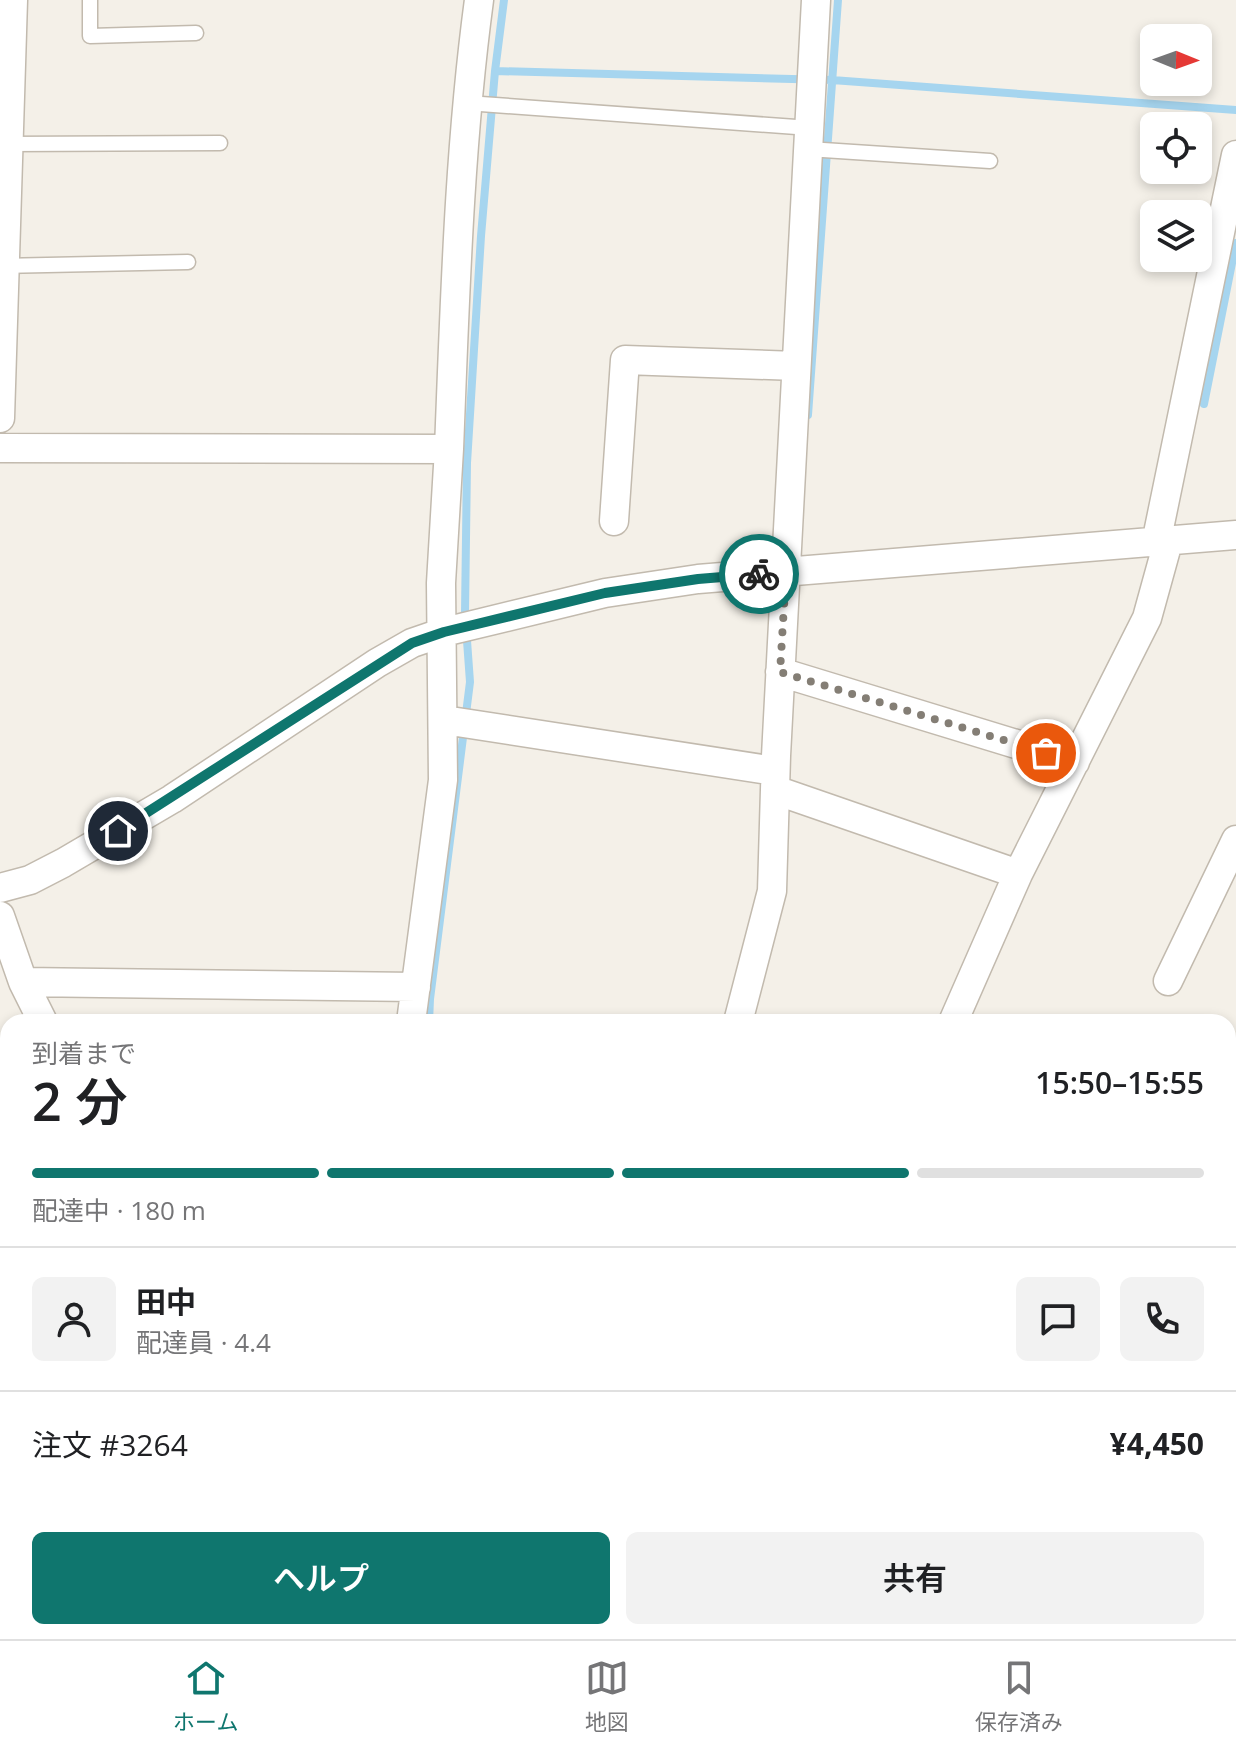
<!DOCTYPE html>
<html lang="ja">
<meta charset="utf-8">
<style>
body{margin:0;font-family:"Open Sans","Noto Sans JP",sans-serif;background:#f2f2f2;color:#202124;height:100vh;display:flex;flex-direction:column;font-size:30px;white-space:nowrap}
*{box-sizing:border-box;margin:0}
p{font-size:26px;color:#757577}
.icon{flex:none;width:44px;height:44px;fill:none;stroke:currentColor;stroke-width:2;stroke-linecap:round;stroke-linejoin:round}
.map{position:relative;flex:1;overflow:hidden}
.panel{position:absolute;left:0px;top:1014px;width:1236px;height:626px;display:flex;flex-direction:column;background:#fff;border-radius:24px 24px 0 0;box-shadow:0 4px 12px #0003}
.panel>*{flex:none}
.needle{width:52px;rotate:91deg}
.controls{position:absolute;left:1140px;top:24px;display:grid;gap:16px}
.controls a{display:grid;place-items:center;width:72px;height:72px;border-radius:12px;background:#fff;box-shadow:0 4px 12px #0003;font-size:40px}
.pin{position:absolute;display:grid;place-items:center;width:68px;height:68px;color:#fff;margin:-34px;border:4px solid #fff;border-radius:50%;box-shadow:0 2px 8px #0007}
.courier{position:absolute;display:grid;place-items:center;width:80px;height:80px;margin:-40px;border:6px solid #0f766e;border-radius:50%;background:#fff;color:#222;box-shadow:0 2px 10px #0007}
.head em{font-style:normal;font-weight:600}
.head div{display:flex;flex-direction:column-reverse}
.head{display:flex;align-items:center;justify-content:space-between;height:136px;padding:0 32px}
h1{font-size:52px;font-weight:600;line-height:60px}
.bar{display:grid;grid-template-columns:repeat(4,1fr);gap:12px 8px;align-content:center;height:96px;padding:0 32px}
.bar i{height:10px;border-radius:6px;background:#e0e0e0}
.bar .selected{background:#0f766e}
.bar p{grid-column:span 4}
.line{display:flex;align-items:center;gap:20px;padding:0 32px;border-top:2px solid #e0e0e0}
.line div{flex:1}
.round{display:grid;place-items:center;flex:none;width:84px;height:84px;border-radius:12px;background:#f2f2f2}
.cta{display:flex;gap:16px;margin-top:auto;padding:16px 32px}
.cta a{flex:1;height:92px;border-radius:12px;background:#0f766e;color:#fff;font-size:32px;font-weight:600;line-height:92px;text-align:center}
.cta a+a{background:#f2f2f2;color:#202124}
.tab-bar{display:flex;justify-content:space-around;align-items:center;height:112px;border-top:2px solid #e0e0e0;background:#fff;font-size:22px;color:#757577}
.tab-bar a{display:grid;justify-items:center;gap:4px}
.tab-bar .selected{color:#0f766e}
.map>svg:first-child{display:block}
</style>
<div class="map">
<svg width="1236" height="1639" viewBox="0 0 1236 1639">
<rect width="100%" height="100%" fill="#f4f0e8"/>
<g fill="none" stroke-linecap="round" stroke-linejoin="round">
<path stroke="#a6d5ef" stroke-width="8" d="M 495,71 L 832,80 L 1236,110
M 1204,404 L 1236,243
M 808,415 L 838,0
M 429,1022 L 430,999 L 470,682 L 465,613 L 467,463 L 481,236 L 495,71 L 504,0"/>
<path stroke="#a6d5ef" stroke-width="46" d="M 1228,1582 L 1236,1569
M 1211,1639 L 1213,1632"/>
<defs>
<path id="service" d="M 90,0 L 90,36 L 196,33
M 467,103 L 810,128
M 8,144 L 220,143
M 808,149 L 990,161
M 0,266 L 188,262"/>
<path id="minor" d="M 0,418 L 13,0
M 0,448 L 449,449 L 441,583 L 443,780 L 411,1022
M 449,449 C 455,299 459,149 479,0
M 614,521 L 625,360 L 796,366
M 1156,543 L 1236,155
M 780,672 L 1075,762
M 444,720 L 775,771
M 775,790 L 1018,874
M 0,888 L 30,880 L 63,863 L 172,799 L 377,663 L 412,643 L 444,632 L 605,593 L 698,579 L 1236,535
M 0,916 L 23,982 L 416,987
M 1168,981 L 1236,840
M 23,982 L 43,1022
M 738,1022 L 772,891 L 776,756 L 816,0
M 953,1022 L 1018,874 L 1147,618 L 1168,542
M 1228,1101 L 1236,1093
M 381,1632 L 385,1639
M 738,1639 L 741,1632
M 851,1639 L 853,1632"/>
</defs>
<use href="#service" stroke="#c2baae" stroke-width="17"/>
<use href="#minor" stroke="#c2baae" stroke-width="31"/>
<path stroke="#c1b29c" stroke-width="5" stroke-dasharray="4 4" stroke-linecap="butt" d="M 1228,1519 L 1236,1507
M 1170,1639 L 1172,1632"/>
<use href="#service" stroke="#fff" stroke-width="14"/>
<use href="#minor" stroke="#fff" stroke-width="28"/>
<defs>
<path id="rail" d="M 0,1092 L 8,1108
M 0,1184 L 8,1200
M 215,1632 L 218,1639
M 261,1632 L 264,1639"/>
</defs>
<use href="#rail" stroke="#979797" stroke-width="9"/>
<use href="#rail" stroke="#fff" stroke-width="6" stroke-dasharray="18" stroke-linecap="butt"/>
</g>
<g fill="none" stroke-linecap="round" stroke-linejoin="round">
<path stroke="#847e75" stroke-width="8" stroke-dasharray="0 14.4" d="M 759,574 L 786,573 L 780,672 L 1046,753"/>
<path stroke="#0f766e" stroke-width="10" d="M 118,831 L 412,643 L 444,632 L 605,593 L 698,579 L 759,574"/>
</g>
</svg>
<div class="controls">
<a><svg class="needle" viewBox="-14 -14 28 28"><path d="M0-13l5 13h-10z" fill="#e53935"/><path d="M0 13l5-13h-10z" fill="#757577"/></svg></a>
<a><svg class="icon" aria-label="locate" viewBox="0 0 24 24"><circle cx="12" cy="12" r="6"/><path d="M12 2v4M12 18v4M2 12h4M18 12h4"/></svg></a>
<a><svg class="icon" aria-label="layers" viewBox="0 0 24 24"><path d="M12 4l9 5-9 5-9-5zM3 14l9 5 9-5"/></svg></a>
</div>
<div class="pin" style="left:1046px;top:753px;background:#ea580c"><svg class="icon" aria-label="bag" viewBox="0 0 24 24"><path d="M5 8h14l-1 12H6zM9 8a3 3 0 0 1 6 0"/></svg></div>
<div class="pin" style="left:118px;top:831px;background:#1f2937"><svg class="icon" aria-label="home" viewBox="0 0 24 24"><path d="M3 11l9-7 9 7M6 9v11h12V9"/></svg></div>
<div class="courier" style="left:759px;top:574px"><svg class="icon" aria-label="bike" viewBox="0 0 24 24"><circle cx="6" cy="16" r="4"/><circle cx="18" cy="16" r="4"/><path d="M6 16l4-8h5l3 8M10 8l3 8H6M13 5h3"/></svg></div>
<section class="panel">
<div class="head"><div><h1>2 分</h1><p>到着まで</p></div><em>15:50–15:55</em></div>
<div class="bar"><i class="selected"></i><i class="selected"></i><i class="selected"></i><i></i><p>配達中 · 180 m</p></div>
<div class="line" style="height:144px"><a class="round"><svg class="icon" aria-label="person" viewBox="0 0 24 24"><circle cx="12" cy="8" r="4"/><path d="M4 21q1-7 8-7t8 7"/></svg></a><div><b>田中</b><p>配達員 · 4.4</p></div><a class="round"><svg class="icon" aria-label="chat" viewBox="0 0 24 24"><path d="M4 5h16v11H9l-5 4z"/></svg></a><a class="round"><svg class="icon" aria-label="phone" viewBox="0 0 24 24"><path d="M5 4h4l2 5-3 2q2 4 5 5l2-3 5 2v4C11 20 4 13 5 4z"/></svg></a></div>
<div class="line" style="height:104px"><div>注文 #3264</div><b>¥4,450</b></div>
<div class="cta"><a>ヘルプ</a><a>共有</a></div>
</section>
</div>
<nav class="tab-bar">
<a class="selected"><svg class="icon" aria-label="home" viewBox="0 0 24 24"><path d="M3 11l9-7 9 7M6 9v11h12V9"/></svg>ホーム</a>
<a><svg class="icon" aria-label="map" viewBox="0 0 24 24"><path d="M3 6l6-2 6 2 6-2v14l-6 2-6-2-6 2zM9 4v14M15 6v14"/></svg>地図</a>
<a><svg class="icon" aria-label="saved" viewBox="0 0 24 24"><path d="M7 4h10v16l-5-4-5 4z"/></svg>保存済み</a>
</nav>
